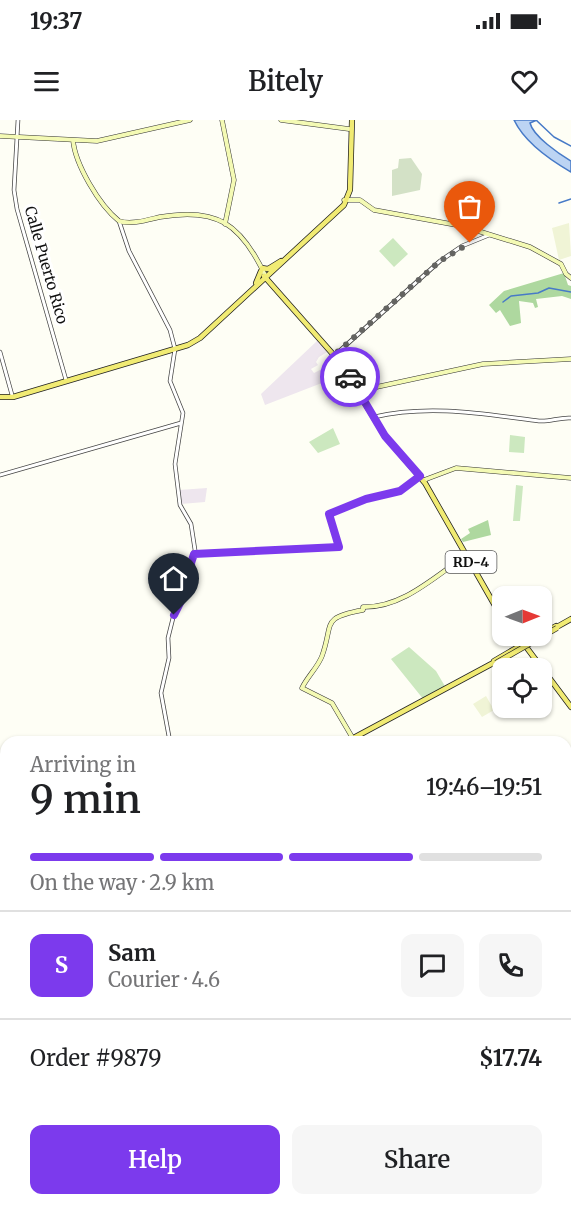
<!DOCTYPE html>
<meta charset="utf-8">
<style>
body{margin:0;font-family:Merriweather,serif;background:#f6f6f6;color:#202124;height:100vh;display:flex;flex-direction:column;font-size:22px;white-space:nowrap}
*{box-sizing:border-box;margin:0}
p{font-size:20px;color:#757577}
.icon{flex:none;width:33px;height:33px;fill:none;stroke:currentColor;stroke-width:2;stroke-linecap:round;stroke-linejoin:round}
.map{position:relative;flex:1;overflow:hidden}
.sheet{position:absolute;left:0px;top:616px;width:572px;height:470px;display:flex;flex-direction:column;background:#fff;border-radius:18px 18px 0 0;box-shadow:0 2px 4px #0004}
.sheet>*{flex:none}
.needle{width:39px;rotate:89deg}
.controls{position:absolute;left:492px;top:466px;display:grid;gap:12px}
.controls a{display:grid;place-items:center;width:60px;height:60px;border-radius:12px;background:#fff;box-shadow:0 2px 4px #0004;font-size:30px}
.pin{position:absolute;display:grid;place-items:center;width:51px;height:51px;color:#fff;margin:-62px -26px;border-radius:50% 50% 50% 0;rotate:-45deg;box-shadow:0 0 6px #0007}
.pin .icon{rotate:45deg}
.courier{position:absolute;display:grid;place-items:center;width:60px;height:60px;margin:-30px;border:4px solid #7c3aed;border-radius:50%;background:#fff;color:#222;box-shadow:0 2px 8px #0007}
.head em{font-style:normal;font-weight:600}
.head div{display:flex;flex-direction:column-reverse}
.head{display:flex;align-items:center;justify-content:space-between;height:102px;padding:0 30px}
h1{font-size:39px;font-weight:600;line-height:45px}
.bar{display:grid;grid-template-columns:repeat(4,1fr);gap:9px 6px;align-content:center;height:72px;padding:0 30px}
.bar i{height:8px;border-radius:4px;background:#e0e0e0}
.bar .on{background:#7c3aed}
.bar p{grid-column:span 4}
.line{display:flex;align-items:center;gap:15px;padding:0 30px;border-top:2px solid #e0e0e0}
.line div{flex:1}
.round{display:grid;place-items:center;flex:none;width:63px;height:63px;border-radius:12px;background:#f6f6f6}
.button{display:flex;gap:12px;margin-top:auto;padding:12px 30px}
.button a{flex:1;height:69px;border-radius:12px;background:#7c3aed;color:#fff;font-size:24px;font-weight:600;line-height:69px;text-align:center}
.button a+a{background:#f6f6f6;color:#202124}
.status{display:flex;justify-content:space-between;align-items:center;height:42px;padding:0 30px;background:#fff;direction:ltr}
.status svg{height:16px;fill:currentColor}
header{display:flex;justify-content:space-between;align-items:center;height:78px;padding:0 30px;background:#fff;font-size:27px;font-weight:600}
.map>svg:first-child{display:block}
</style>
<div class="status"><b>19:37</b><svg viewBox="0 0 49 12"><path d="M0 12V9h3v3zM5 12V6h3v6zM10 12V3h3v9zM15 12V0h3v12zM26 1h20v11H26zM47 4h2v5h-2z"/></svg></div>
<header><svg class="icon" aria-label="menu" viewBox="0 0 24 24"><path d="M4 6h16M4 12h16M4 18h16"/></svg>Bitely<svg class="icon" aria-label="heart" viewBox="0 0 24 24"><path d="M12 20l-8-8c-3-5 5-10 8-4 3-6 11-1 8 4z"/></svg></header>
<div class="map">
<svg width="571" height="1085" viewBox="0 0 571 1085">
<rect width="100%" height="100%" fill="#fefef5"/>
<path fill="#eee6ee" d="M 318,220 L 329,231 L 319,237 L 316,242 L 318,245 L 311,249 L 314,253 L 322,249 L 327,261 L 265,285 L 261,274 Z
M 207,368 L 205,382 L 181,384 L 179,370 Z"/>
<path fill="#f0f4d6" d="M 569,103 L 571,136 L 559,140 L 552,108 Z
M 486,576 L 494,590 L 482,597 L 473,584 Z"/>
<path fill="#cce8bf" d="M 393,118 L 408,134 L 394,147 L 379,131 Z
M 333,308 L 340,324 L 318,333 L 309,322 Z
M 510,315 L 525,317 L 524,333 L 509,332 Z
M 516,365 L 523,366 L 520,401 L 513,401 Z
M 409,527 L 436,551 L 446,568 L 424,580 L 391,539 Z"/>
<path fill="#aed89f" d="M 564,153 L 568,165 L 571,166 L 571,179 L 562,176 L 536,179 L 538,187 L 535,188 L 533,183 L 519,181 L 521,203 L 510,206 L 500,190 L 496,193 L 489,185 L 504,171 Z
M 488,400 L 491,415 L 463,422 L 461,419 L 470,413 L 468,409 Z
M 143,1080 L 351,1080 L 354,1085 L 126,1085 Z
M 355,1080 L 414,1080 L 416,1085 L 358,1085 Z"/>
<path fill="#d3e1c6" d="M 411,38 L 422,54 L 420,70 L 392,76 L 392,50 L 398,48 L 399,39 Z"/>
<path fill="#bcd4f3" stroke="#477ac7" stroke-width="1.5" d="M 514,0 L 537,0 L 530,3 C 533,16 559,34 571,41 L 571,52 C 550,40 525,23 514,0 Z"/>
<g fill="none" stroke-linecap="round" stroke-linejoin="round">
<path stroke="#477ac7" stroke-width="1.5" d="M 536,0 L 554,17 L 571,26
M 559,83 L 571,79
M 503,182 L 511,176 L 538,173 L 549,168 L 571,172"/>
<defs>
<path id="tertiary" d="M 18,0 L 14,70 L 17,89 L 66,260
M 119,101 L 129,131 L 170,210 L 175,229 L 170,261 L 183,293 L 175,344 L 180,385 L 191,404 L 195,430 L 191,443 L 192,459 L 174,494 L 168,518 L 169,538 L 161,573 L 170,622
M 0,232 L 12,275
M 335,235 L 440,141 L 462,126 L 489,115
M 374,297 C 429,284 484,294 539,301 C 550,302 560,297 571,298
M 0,355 L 181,303
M 194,434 L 339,427 L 329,394 L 366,379 L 400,371 L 420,356
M 566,689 L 571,684
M 566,1009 L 571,1009
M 0,1031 L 6,1028"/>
<path id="secondary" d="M 222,0 L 234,60 L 225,104
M 281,0 L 349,9
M 0,16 L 97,21 L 190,0
M 73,20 C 75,44 99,85 119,101 C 131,105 147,100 160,97 C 217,87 241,104 265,155
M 344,80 L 360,80 L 374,90 L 462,106 L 530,127 L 561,144 L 566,154 L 571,158
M 358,271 L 483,244 L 571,239
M 424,360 L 456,348 L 571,358
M 355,622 L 332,583 L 302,568 C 307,557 318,547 322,536 C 334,503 320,498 363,490 L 363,487 C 403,488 435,456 467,435
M 566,849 L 571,849"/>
<path id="primary" d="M 262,148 L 268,149 L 281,141
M 264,156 L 339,241 L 385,316 L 425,363 L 502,498
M 256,163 L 261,151
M 0,277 L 13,277 L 188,225 L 200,218 L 344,85 L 350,70 L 352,0
M 555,508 L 571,499
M 542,514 L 556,506
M 518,516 L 571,587
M 522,525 L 538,516
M 494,541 L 518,527 L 516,517
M 346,622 L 495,542
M 0,694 L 6,696
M 0,704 L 6,699
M 0,711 L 3,721
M 0,718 L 6,739
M 108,1080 L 109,1085"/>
</defs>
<use href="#tertiary" stroke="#444" stroke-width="4.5"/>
<use href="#secondary" stroke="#333" stroke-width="5"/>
<use href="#primary" stroke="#222" stroke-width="6"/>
<use href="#tertiary" stroke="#fff" stroke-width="3"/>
<use href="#secondary" stroke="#f4fab4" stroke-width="4"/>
<use href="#primary" stroke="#f1eb73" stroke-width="4.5"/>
<defs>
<path id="primary-bridge" d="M 496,543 L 557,508"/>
</defs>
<use href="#primary-bridge" stroke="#222" stroke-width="6" stroke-linecap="butt"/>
<use href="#primary-bridge" stroke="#f1eb73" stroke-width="4.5"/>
</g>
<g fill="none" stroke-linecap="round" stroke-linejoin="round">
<path stroke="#646461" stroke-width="6" stroke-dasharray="0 10.8" d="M 350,257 L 334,235 L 440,141 L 470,123"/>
<path stroke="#7c3aed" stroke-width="8" d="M 174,495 L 192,459 L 191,443 L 194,434 L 339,427 L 329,394 L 366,379 L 400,371 L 420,356 L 385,316 L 350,257"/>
</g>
<g text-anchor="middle" stroke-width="6" stroke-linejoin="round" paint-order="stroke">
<rect fill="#fff" stroke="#585858" stroke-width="1.5" x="445.5" y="431" width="51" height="22" rx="4.5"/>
<g font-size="14" font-weight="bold" fill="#111">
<text x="471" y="447">RD-4</text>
</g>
<g font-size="15" fill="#111" stroke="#fff">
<text transform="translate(46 145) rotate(74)" y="5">Calle Puerto Rico</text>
</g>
</g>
</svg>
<div class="controls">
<a><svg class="needle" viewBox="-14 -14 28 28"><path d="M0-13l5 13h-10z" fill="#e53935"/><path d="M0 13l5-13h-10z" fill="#757577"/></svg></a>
<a><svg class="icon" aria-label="locate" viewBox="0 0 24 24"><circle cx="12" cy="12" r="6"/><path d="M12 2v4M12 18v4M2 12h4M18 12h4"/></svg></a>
</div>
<div class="pin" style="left:470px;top:123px;background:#ea580c"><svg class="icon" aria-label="bag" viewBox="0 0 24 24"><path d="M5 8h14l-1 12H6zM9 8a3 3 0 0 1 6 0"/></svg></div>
<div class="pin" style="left:174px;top:495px;background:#1f2937"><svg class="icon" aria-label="home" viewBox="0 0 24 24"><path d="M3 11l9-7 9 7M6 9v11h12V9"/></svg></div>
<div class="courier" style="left:350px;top:257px"><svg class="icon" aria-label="car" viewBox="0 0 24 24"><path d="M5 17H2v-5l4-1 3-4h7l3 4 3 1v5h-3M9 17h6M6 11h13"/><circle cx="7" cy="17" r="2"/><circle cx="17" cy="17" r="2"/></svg></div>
<section class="sheet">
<div class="head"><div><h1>9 min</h1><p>Arriving in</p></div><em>19:46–19:51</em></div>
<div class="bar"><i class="on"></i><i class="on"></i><i class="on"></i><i></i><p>On the way · 2.9 km</p></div>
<div class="line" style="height:108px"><b class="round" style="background:#7c3aed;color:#fff">S</b><div><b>Sam</b><p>Courier · 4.6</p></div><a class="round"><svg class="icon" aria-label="chat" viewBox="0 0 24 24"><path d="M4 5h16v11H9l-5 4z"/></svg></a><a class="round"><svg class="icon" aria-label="phone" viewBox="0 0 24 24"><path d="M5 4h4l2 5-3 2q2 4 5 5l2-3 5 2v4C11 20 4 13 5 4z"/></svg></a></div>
<div class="line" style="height:78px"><div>Order #9879</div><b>$17.74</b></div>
<div class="button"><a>Help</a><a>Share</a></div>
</section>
</div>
